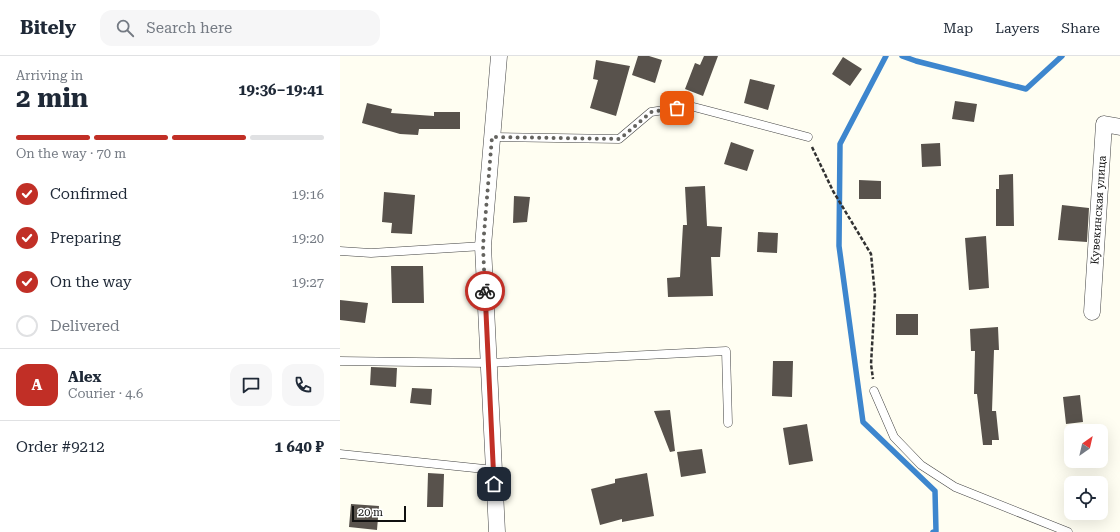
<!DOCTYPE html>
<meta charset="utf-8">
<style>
body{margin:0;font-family:"Roboto Serif",serif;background:#f6f6f7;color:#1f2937;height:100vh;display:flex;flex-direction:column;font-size:15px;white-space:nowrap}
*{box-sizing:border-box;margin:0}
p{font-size:13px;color:#747a83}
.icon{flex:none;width:22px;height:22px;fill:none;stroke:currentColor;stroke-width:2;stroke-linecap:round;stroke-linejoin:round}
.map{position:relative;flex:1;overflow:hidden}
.sheet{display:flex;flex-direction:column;background:#fff;width:340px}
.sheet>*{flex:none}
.needle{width:26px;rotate:34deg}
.tools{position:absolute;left:724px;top:368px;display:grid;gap:8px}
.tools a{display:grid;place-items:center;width:44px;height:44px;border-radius:8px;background:#fff;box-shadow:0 4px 16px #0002;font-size:20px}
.scale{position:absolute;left:12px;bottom:10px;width:54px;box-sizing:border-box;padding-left:4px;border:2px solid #101010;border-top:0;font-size:11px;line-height:14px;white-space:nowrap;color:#101010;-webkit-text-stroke:3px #fff;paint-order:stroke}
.pin{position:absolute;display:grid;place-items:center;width:34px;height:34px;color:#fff;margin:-17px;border-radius:8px;box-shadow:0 2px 6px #0006}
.courier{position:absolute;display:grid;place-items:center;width:40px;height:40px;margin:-20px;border:3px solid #c12f26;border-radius:50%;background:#fff;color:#222;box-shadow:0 1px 5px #0007}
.summary em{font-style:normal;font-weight:700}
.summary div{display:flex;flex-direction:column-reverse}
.summary{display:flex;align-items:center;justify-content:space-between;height:68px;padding:0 16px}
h1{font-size:26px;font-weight:700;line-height:30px}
.bar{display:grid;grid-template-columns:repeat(4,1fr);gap:6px 4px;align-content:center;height:48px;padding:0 16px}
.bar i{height:5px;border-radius:3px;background:#e0e1e3}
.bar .selected{background:#c12f26}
.bar p{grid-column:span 4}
.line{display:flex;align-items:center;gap:10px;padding:0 16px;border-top:1px solid #e0e1e3}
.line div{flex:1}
.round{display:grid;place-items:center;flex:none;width:42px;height:42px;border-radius:12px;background:#f6f6f7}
ol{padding:0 16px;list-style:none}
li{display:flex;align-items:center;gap:12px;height:44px}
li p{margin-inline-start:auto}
li .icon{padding:4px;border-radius:50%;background:#c12f26;color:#fff;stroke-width:4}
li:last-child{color:#747a83}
li i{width:22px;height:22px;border:2px solid #e0e1e3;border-radius:50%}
header{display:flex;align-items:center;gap:24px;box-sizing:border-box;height:56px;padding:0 20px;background:#fff;border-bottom:1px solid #e0e1e3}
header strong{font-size:19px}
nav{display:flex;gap:22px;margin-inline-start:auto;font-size:14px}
.search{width:280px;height:36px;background:#f6f6f7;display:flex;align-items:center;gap:10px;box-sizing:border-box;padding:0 14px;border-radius:12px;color:#747a83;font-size:15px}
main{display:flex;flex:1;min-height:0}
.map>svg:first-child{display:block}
</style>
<header>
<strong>Bitely</strong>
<div class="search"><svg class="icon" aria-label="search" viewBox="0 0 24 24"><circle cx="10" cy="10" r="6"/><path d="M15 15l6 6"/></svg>Search here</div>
<nav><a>Map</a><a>Layers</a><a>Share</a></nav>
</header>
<main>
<section class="sheet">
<div class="summary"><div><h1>2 min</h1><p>Arriving in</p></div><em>19:36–19:41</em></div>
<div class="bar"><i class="selected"></i><i class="selected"></i><i class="selected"></i><i></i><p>On the way · 70 m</p></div>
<ol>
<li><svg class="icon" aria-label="check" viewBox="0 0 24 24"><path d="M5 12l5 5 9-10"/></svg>Confirmed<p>19:16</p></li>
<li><svg class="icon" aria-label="check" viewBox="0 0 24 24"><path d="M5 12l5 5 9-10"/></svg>Preparing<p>19:20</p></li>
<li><svg class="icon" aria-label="check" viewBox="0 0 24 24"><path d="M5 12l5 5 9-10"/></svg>On the way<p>19:27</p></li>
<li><i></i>Delivered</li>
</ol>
<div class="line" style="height:72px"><b class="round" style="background:#c12f26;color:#fff">A</b><div><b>Alex</b><p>Courier · 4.6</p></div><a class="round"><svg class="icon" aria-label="chat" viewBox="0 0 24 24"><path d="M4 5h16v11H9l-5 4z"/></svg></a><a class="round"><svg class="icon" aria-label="phone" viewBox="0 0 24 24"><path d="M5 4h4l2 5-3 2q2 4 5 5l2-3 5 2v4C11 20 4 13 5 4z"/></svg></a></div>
<div class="line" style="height:52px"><div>Order #9212</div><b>1 640 ₽</b></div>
</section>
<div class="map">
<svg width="780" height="476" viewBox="0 0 780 476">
<rect width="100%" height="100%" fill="#fffef2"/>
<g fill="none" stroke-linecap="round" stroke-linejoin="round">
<path stroke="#3d86ce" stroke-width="5.5" d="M 546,0 L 500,88 L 499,190 L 523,366 L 595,435 L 596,475 L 593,476
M 562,0 L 576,5 L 686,33 L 722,0"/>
</g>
<path fill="#58524c" d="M 298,0 L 309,0 L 322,4 L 315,27 L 292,19 Z
M 364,0 L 378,0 L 363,40 L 345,33 L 355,7 L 360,9 Z
M 503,1 L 522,13 L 510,30 L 492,18 Z
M 256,4 L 290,10 L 276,60 L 250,52 L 258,24 L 253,23 Z
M 410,23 L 435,29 L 428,54 L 404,47 Z
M 615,45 L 637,48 L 634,66 L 612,63 Z
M 27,47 L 52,53 L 51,57 L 94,60 L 94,56 L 120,56 L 120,73 L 79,73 L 78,79 L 60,78 L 22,67 Z
M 391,86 L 414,94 L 407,115 L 384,108 Z
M 600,87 L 601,110 L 582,111 L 581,88 Z
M 673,118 L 674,170 L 656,170 L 656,133 L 659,133 L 659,119 Z
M 519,124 L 541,125 L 541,143 L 519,143 Z
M 365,130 L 367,170 L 382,171 L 380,201 L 371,201 L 373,240 L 328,241 L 327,222 L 340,221 L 343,169 L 347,169 L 345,131 Z
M 44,136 L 75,139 L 72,178 L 51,177 L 52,167 L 42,166 Z
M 174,140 L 190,141 L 187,166 L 173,167 Z
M 722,149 L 749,152 L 747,186 L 718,184 Z
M 418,176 L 438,177 L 437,197 L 417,196 Z
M 646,180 L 649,232 L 629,234 L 625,182 Z
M 51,210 L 83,210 L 84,247 L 52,247 Z
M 0,244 L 28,247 L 25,267 L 0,264 Z
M 556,258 L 578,258 L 578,279 L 556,279 Z
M 658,271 L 659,294 L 654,294 L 652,355 L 656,355 L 659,384 L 652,384 L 652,389 L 643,389 L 637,338 L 634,338 L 635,295 L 631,295 L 630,273 Z
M 433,305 L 453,305 L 452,341 L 432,340 Z
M 31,311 L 57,312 L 56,331 L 30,329 Z
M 72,332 L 92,333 L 91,349 L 70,347 Z
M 740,339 L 743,366 L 726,368 L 723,341 Z
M 330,354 L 335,395 L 330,396 L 314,355 Z
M 467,368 L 473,405 L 449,409 L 443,372 Z
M 362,393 L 366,417 L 341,421 L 337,396 Z
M 88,417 L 104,418 L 103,451 L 87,451 Z
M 307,417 L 314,460 L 282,466 L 282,463 L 260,469 L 251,433 L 275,427 L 275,423 Z
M 11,448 L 39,450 L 37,474 L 9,471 Z"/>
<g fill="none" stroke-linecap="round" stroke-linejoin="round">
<defs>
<path id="service" d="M 152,81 L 279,83 L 311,56 L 350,50 L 468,81
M 0,195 L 31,197 L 143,190
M 0,305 L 149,307 L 386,295 L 388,367
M 534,335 L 554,381 L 581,409 L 615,431 L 728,476
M 0,398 L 154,414"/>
<path id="minor" d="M 752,256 L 764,68 L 780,71
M 157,476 L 143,190 L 159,0"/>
</defs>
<use href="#service" stroke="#434343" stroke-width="9"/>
<use href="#minor" stroke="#434343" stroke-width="17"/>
<path stroke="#323232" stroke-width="2.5" stroke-dasharray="4 2" stroke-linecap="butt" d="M 472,91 L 493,135 L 531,198 L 535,239 L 531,308 L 533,323"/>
<use href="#service" stroke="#fff" stroke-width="8"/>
<use href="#minor" stroke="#fff" stroke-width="16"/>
</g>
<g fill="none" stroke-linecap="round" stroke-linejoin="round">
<path stroke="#64635f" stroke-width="4" stroke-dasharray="0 7.2" d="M 145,235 L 143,190 L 152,81 L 280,83 L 311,56 L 337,52"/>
<path stroke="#c12f26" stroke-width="5" d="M 145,235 L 154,428"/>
</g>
<g text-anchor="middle" stroke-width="4" stroke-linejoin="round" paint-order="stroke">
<g font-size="11" fill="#101010" stroke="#fff">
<text transform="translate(758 154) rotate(-86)" y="4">Кувекинская улица</text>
</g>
</g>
</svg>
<div class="tools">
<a><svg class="needle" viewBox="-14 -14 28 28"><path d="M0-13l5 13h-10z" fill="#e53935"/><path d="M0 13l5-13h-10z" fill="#747a83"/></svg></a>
<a><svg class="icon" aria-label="locate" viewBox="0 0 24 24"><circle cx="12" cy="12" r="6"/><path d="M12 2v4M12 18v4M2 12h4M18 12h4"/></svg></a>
</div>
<div class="scale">20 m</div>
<div class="pin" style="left:337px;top:52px;background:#ea580c"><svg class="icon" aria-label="bag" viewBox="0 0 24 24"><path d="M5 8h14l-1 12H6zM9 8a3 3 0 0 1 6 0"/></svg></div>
<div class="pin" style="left:154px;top:428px;background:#1f2937"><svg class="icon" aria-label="home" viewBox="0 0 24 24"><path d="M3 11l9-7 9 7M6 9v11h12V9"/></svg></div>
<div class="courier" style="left:145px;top:235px"><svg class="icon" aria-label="bike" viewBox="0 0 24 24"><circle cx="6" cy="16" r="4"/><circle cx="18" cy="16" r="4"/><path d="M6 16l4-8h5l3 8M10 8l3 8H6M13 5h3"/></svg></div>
</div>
</main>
